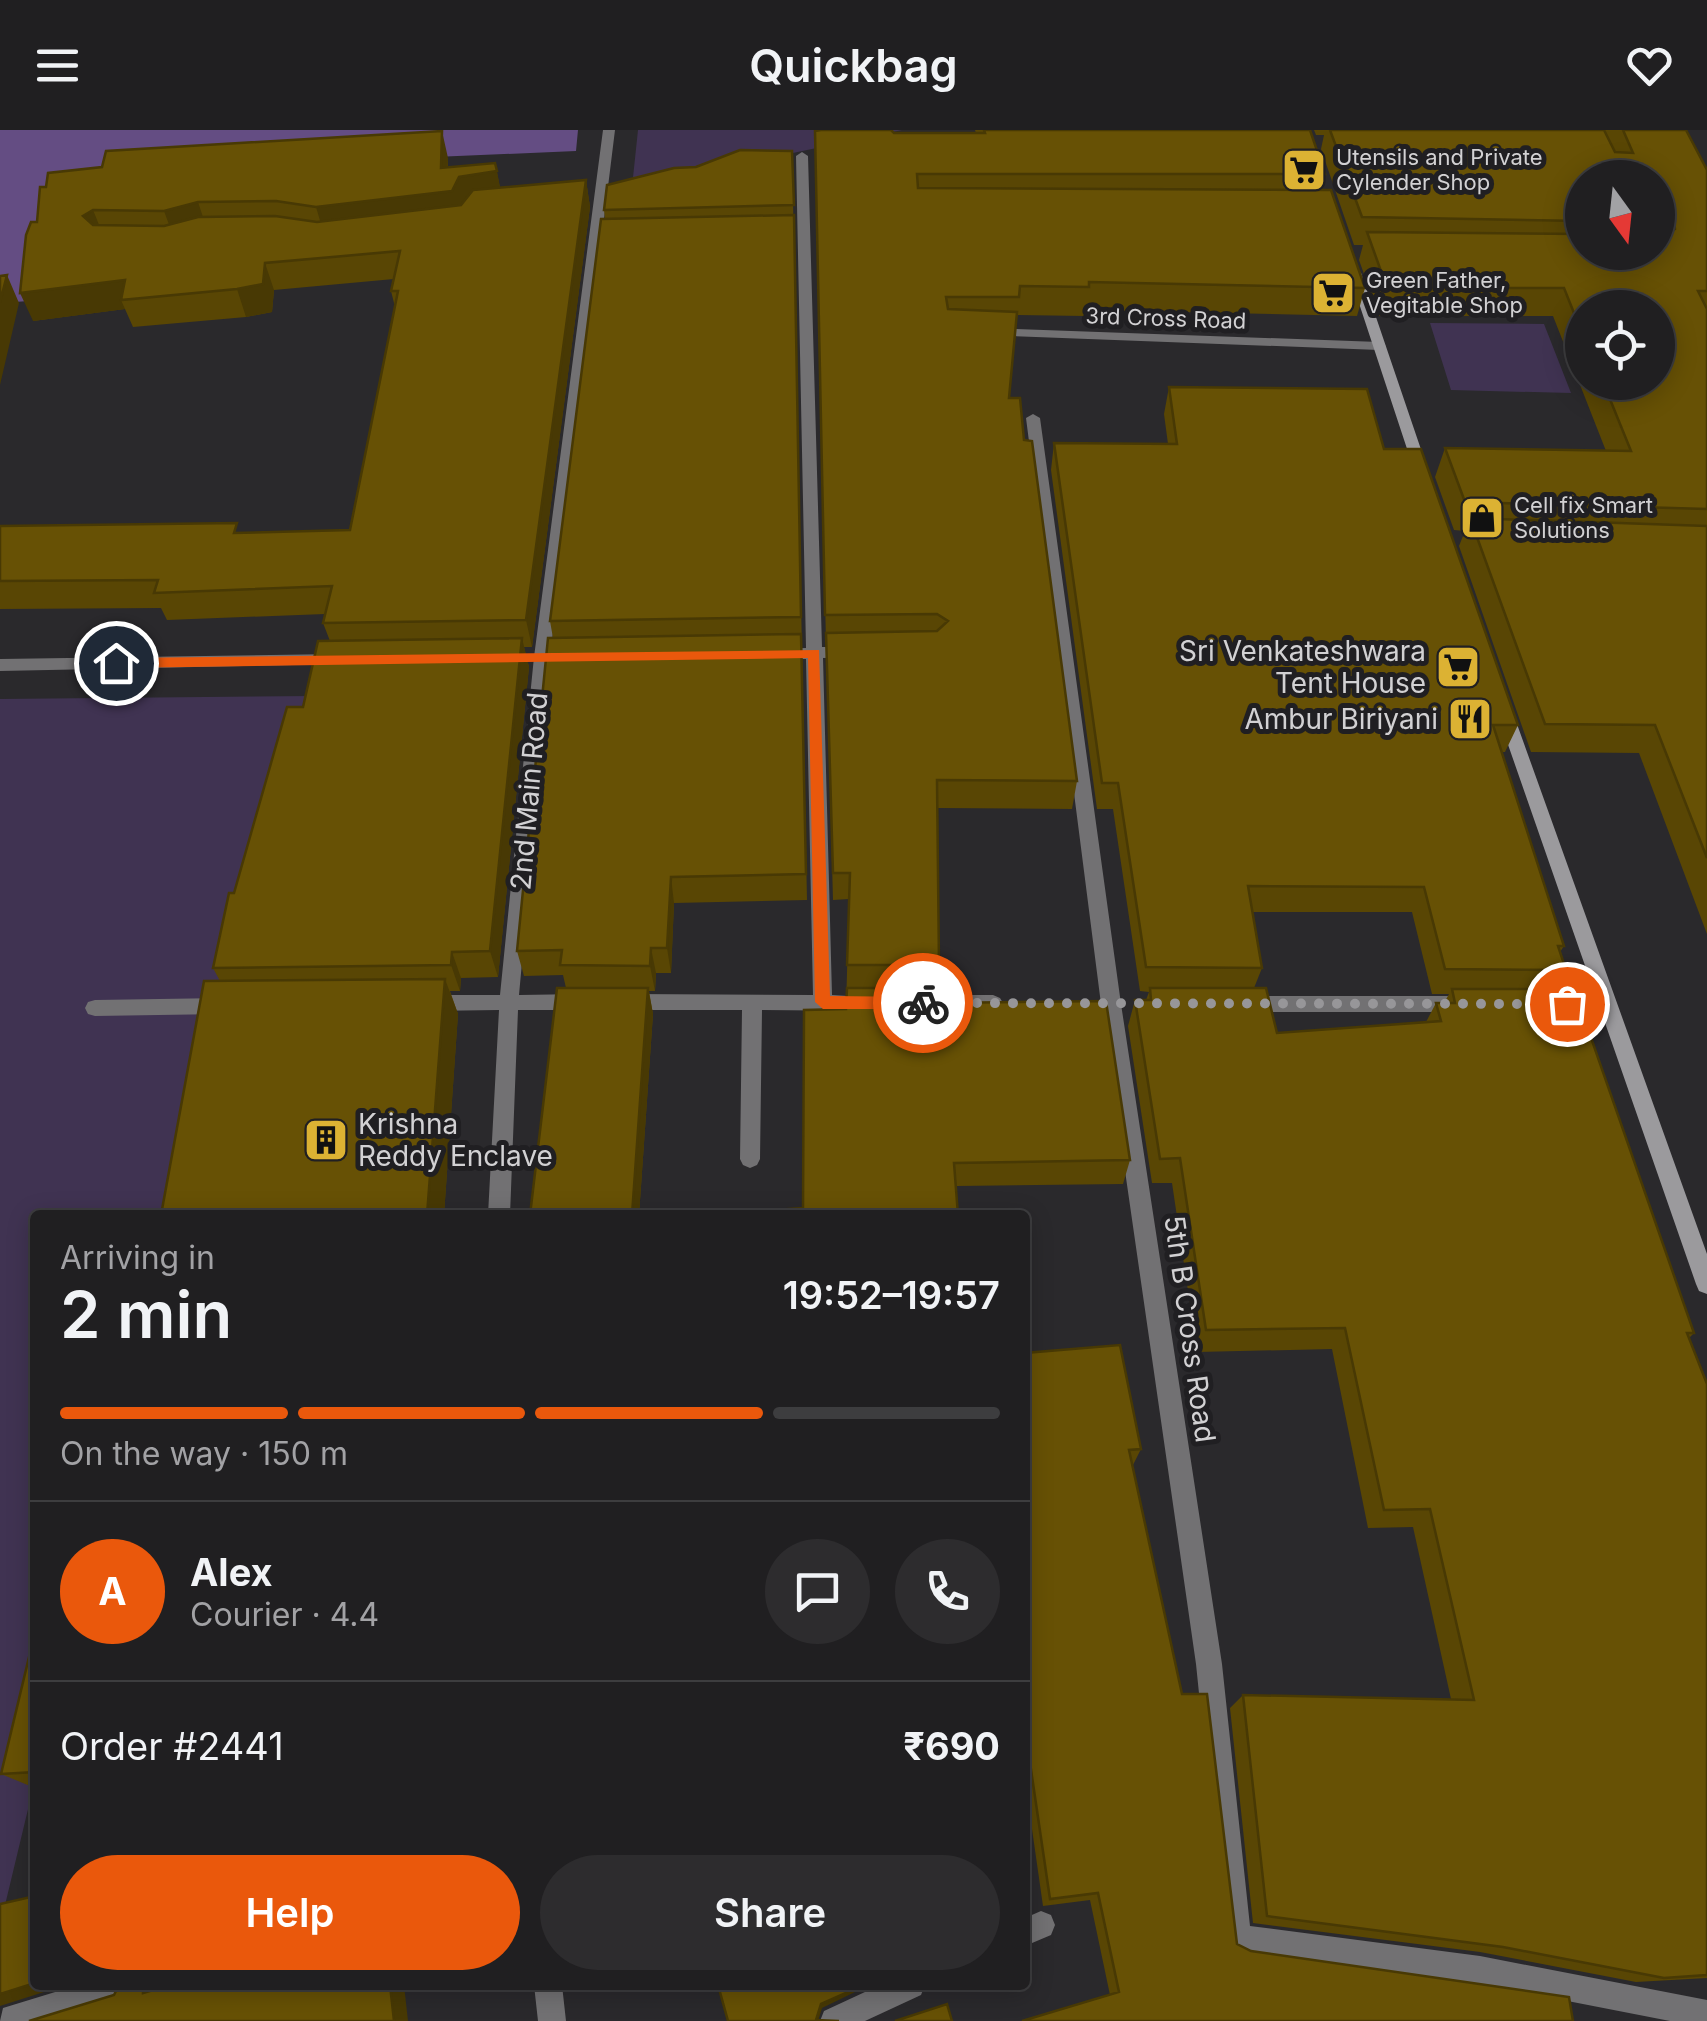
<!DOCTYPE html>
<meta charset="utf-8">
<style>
body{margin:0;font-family:Inter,sans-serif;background:#2d2c2e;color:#f1f3f6;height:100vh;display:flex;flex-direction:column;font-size:38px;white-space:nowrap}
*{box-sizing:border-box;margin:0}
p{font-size:32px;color:#a2a2a5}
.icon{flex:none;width:55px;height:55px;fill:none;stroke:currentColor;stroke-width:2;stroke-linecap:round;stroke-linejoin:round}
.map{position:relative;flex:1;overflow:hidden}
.drawer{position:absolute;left:30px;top:1080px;width:1000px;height:780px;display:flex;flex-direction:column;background:#201f21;border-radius:10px;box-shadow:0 5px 25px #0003,0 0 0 2px #3d3d3f}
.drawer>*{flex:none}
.needle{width:65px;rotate:165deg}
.fabs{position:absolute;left:1565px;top:30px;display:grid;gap:20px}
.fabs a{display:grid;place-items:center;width:110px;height:110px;border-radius:50%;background:#201f21;box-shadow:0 5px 25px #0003,0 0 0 2px #3d3d3f;font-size:50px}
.pin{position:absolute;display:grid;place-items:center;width:85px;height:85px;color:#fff;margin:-42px;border:5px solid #fff;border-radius:50%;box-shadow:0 2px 10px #0007}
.courier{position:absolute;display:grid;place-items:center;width:100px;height:100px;margin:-50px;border:8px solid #ea580c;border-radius:50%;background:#fff;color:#222;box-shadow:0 2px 12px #0007}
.summary em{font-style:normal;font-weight:600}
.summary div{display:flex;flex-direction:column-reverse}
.summary{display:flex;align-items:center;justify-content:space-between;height:170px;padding:0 30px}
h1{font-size:65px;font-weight:600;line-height:75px}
.bar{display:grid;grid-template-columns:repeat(4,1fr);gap:15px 10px;align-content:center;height:120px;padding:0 30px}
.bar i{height:12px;border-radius:8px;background:#3d3d3f}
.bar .on{background:#ea580c}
.bar p{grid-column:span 4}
.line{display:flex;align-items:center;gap:25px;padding:0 30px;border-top:2px solid #3d3d3f}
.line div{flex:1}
.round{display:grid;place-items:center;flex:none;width:105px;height:105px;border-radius:52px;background:#2d2c2e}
.action{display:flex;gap:20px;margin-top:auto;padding:20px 30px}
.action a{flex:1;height:115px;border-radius:60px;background:#ea580c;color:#fff;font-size:40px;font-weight:600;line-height:115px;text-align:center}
.action a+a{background:#2d2c2e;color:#f1f3f6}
header{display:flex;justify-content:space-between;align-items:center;height:130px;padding:0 30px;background:#201f21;font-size:45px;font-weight:600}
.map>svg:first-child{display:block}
</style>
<header><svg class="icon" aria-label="menu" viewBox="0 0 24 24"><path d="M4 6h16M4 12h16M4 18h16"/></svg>Quickbag<svg class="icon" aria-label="heart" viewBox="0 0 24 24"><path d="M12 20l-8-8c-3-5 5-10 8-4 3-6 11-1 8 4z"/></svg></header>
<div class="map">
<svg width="1707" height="1891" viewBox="0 0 1707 1891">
<rect width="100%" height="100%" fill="#2a292c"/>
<path fill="#403352" d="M 638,0 L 902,0 L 632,57 Z
M 1430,193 L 1544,194 L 1571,263 L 1451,260 Z
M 315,566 L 171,1085 L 35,1085 L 35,1650 L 0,1796 L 0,569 Z"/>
<path fill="#644d83" d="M 0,0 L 578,0 L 576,21 L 411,28 L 29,171 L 0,173 Z"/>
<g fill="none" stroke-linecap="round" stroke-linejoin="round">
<path fill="#727173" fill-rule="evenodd" d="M 603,0 L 615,0 L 550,527 L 519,865 L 583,864 L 590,867 L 593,872 L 590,877 L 583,880 L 518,880 L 510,1085 L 488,1085 L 499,880 L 427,881 L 420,878 L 417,873 L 420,868 L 427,865 L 500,865 L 534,527 Z
M 802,22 L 808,26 L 822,517 L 853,517 L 861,522 L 853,527 L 823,528 L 832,865 L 880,868 L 883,873 L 880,878 L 873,881 L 762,880 L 760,1029 L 757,1035 L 750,1038 L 743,1035 L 740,1029 L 742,880 L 627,880 L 620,877 L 617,872 L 620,867 L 627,864 L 813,865 L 806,529 L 777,529 L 769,524 L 777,519 L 806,518 L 796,26 Z
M 991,198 L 1379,212 L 1386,216 L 1379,220 L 986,205 L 986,199 Z
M 1033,284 L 1040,288 L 1121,874 L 1222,1534 L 1250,1796 L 1480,1826 L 1707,1870 L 1707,1891 L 1670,1891 L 1480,1854 L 1238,1822 L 1228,1818 L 1224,1808 L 1196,1534 L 1101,874 L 1026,288 Z
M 338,524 L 344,526 L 344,534 L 0,541 L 0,529 Z
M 917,865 L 993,865 L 1000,868 L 1003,873 L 1000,878 L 993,881 L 917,881 L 910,878 L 907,873 L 910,868 Z
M 1242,866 L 1463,866 L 1470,869 L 1473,874 L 1470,879 L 1463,882 L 1242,882 L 1235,879 L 1232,874 L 1235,869 Z
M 1552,866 L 1605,866 L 1612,869 L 1615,874 L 1612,879 L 1605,882 L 1552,882 L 1545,879 L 1542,874 L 1545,869 Z
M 223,868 L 230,870 L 233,876 L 230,882 L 223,884 L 95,886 L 88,884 L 85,878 L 88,872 L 95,870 Z
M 1041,1781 L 1051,1785 L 1055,1795 L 1051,1805 L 1025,1816 L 1025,1788 Z
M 78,1855 L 140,1855 L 136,1865 L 126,1869 L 51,1891 L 0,1891 L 3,1878 Z
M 534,1855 L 562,1855 L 566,1891 L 538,1891 Z
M 880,1855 L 925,1855 L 921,1865 L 865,1891 L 820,1891 L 824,1881 Z"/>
<path fill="#9b9a9d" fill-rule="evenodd" d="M 1355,139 L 1361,143 L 1429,343 L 1427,346 L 1422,347 L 1415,343 L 1349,143 Z
M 1505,577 L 1513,583 L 1707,1124 L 1707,1164 L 1699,1161 L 1696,1154 L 1497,583 Z"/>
</g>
<path fill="#594604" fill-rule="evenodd" d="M 975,0 L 1310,0 L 1325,44 L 1322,60 L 1365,158 L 1357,186 L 1086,180 L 1085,186 L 1017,185 L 1009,268 L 1024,310 L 1077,651 L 1072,679 L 938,678 L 939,835 L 938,858 L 940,873 L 1130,1030 L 1123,1054 L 956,1056 L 803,1078 L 846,879 L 849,769 L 833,770 L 826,513 L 815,1 L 976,3 Z
M 1314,0 L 1686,0 L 1707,40 L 1707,804 L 1639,623 L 1531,622 L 1459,416 L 1465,401 L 1454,400 L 1435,347 L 1445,318 L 1606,321 L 1553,186 L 1379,186 L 1359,130 L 1363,115 L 1354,115 L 1321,19 L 1324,5 L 1316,5 ZM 1582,48 L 1658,48 L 1658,122 L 1582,122 ZM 1582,178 L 1658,252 L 1582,252 Z
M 792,21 L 807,770 L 674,773 L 671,843 L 656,843 L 655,861 L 649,861 L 653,884 L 639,1085 L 530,1085 L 566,858 L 563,845 L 524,846 L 517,821 L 553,508 L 550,491 L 605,89 L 604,80 Z
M 448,28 L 448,38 L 495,33 L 500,58 L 586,50 L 590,77 L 532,517 L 524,517 L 529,537 L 498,847 L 461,848 L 460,861 L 450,861 L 458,884 L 444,1085 L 161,1085 L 220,851 L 213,838 L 234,763 L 303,577 L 330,511 L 323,493 L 325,484 L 167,490 L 161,478 L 0,479 L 0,396 L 241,403 L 350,400 L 395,177 L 391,161 L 394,149 L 274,160 L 272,182 L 246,187 L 133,197 L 125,179 L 33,191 L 40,57 Z
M 1169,257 L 1384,319 L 1518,595 L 1505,622 L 1502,622 L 1564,816 L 1560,822 L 1566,840 L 1554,859 L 1694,1203 L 1689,1208 L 1707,1254 L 1707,1848 L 1636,1852 L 1480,1822 L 1253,1793 L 1230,1578 L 1243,1565 L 1451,1569 L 1413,1397 L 1368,1398 L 1332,1219 L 1197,1222 L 1172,1053 L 1152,1053 L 1128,896 L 1135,870 L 1146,870 L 1149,862 L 1140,861 L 1113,679 L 1097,679 L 1051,340 L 1054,313 L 1168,314 L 1164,284 ZM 1252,782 L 1412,782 L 1432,864 L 1449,864 L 1444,873 L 1436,873 L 1426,892 L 1277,903 L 1254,858 L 1262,838 Z
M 1025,1223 L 1141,1319 L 1132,1337 L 1237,1814 L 1251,1821 L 1110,1865 L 1090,1770 L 1043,1776 L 1025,1650 Z
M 35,1502 L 35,1658 L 1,1644 Z"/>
<path fill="#483904" d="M 442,1 L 448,28 L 447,62 L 459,47 L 497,41 L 502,68 L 324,104 L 316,77 L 441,38 Z
M 586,50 L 590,77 L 532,517 L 526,490 Z
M 198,72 L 207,99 L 174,108 L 164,81 Z
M 93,80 L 104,107 L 83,86 Z
M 265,133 L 274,160 L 272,182 L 246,187 L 237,159 Z
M 7,145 L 19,173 L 0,255 L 0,172 Z
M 125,150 L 121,170 L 125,179 L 33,191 L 20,163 Z
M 522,508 L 529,537 L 498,847 L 490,821 Z
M 671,747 L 674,773 L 671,843 L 667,818 Z
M 651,818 L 656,843 L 655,861 L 650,836 Z
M 452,822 L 461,848 L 460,861 L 451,835 Z
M 445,849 L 458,884 L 444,1085 L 427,1085 Z
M 648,858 L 653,884 L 639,1085 L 632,1085 Z
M 35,1853 L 35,1855 L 66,1855 L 0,1876 L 0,1864 Z
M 143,1855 L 165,1855 L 165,1867 L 143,1863 Z
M 390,1855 L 404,1855 L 408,1891 L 394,1891 Z
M 855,1859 L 855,1862 L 822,1878 L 818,1891 L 816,1890 L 821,1874 Z"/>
<path fill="#675105" stroke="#483904" stroke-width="2.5" d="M 821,0 L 891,0 L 894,3 L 985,3 L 984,0 L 1310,0 L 1325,44 L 917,44 L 918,58 L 1331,60 L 1365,158 L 1089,152 L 1089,157 L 1020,156 L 1019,167 L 946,167 L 948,179 L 1017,182 L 1009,268 L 1020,268 L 1024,310 L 1032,311 L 1077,651 L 937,650 L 939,835 L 847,835 L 850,743 L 833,743 L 826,503 L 937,501 L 948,491 L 937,484 L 825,485 L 815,1 Z
M 1330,0 L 1604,0 L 1615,22 L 1633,23 L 1623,0 L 1686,0 L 1707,40 L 1707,161 L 1698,161 L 1707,179 L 1707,379 L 1465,372 L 1445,318 L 1631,321 L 1603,252 L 1658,252 L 1658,178 L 1582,178 L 1582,203 L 1564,158 L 1387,158 L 1367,102 L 1582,104 L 1582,122 L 1658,122 L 1658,105 L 1665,106 L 1675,99 L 1674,93 L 1658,93 L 1658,48 L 1582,48 L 1582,91 L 1362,87 Z
M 442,1 L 441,38 L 495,33 L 497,41 L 459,47 L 452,61 L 316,77 L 276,71 L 198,72 L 164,81 L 93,80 L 83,86 L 93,95 L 164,96 L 198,87 L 275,86 L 317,92 L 461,75 L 473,60 L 586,50 L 526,490 L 323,493 L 332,456 L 154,463 L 158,450 L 0,451 L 0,396 L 237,393 L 234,403 L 350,400 L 398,161 L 391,161 L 400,121 L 265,133 L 263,154 L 237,159 L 121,170 L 125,150 L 20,163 L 26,105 L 31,92 L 37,92 L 40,57 L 46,57 L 48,43 L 102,37 L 106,21 Z
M 740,20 L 792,21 L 794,75 L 604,80 L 607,55 L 674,38 L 696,37 Z
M 794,85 L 801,487 L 550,491 L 601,89 Z
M 7,145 L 0,172 L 0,146 Z
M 1169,257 L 1367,259 L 1384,319 L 1421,319 L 1518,595 L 1493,595 L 1564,816 L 1558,816 L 1566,840 L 1445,839 L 1424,757 L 1248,756 L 1262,838 L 1146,837 L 1118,653 L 1102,653 L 1054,313 L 1177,314 Z
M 1470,388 L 1707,396 L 1707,728 L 1655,595 L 1545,594 Z
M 801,504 L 806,744 L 671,747 L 667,818 L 651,818 L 650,836 L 560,835 L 562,820 L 517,821 L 548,508 Z
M 522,508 L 490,821 L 452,822 L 451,835 L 213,838 L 229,763 L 234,763 L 287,577 L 303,577 L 318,511 Z
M 445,849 L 427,1085 L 161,1085 L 204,851 Z
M 557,858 L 648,858 L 632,1085 L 530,1085 Z
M 847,858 L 940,858 L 940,873 L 1106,871 L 1130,1030 L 954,1033 L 958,1085 L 710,1085 L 803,1078 L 804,880 L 846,879 Z
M 1150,858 L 1266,858 L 1277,903 L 1441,891 L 1436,873 L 1455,873 L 1452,859 L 1574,859 L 1694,1203 L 1687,1203 L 1707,1254 L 1707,1845 L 1664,1848 L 1503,1817 L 1267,1786 L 1243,1565 L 1474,1570 L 1430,1379 L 1384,1380 L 1345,1198 L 1206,1200 L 1180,1028 L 1160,1029 L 1135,870 L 1151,870 Z
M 1120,1215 L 1141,1319 L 1129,1320 L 1182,1564 L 1207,1564 L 1237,1814 L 1251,1821 L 1569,1867 L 1573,1891 L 1022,1891 L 1119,1862 L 1098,1763 L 1050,1769 L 1029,1626 L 1025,1627 L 1025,1223 Z
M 35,1502 L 35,1642 L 1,1644 Z
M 35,1766 L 35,1853 L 0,1864 L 0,1774 Z
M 119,1855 L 143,1855 L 143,1863 L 170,1855 L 390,1855 L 394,1891 L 29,1891 L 114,1865 Z
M 718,1855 L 854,1855 L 855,1859 L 821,1874 L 816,1890 L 839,1891 L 728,1891 Z
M 947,1874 L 952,1891 L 895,1891 Z"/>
<path fill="#ea580c" d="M 819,520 L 830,866 L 923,867 L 931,873 L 923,879 L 823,879 L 815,872 L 808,528 L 116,538 L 109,533 L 116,528 Z"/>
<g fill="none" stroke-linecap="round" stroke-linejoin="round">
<path stroke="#979699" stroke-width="10" stroke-dasharray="0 18" d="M 923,873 L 1567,874"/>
</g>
<defs>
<symbol id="supermarket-square" viewBox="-11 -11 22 22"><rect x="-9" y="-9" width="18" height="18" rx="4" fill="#dcb233" stroke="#201f22"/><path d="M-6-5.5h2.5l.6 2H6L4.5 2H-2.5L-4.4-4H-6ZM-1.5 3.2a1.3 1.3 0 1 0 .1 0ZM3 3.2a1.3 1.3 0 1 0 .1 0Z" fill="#111"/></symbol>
<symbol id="shop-square" viewBox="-11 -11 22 22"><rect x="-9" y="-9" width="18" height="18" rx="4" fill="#dcb233" stroke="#201f22"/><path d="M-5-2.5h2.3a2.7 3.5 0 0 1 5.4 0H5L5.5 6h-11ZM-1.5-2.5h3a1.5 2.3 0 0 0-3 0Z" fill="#111"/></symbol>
<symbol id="restaurant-square" viewBox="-11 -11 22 22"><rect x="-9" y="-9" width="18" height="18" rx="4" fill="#dcb233" stroke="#201f22"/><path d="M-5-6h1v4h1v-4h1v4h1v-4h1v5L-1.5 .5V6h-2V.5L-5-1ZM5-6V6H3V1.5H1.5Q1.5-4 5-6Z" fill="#111"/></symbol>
<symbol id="building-square" viewBox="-11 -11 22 22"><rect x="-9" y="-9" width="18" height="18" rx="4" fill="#dcb233" stroke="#201f22"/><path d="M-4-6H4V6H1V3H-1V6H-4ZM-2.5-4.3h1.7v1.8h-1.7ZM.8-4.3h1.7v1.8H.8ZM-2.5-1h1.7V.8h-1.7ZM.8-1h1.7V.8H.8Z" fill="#111"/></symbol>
</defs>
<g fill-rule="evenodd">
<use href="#supermarket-square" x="1279" y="15" width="50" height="50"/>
<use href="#supermarket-square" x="1308" y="138" width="50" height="50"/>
<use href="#shop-square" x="1457" y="363" width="50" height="50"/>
<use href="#supermarket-square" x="1433" y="512" width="50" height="50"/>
<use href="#restaurant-square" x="1445" y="564" width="50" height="50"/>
<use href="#building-square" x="301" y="985" width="50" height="50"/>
</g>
<g text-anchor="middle" stroke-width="10" stroke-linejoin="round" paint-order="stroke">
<g font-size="22" fill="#d2d1d3" stroke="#201f22" text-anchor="start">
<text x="1336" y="35">Utensils and Private<tspan x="1336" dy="25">Cylender Shop</tspan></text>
<text x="1366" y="158">Green Father,<tspan x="1366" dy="25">Vegitable Shop</tspan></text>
<text x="1514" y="383">Cell fix Smart<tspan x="1514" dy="25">Solutions</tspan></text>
</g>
<g font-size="22" fill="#d2d1d3" stroke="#201f22">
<text transform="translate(1166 188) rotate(2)" y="8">3rd Cross Road</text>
</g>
<g font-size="28" fill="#d2d1d3" stroke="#201f22" text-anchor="end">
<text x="1426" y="531">Sri Venkateshwara<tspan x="1426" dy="32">Tent House</tspan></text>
<text x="1438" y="599">Ambur Biriyani</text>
<text x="358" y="1004" text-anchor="start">Krishna<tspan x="358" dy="32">Reddy Enclave</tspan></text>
</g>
<g font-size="28" fill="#d2d1d3" stroke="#201f22">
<text transform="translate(529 661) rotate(-85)" y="10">2nd Main Road</text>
<text transform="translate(1190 1199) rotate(82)" y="10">5th B Cross Road</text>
</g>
</g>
</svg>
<div class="fabs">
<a><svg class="needle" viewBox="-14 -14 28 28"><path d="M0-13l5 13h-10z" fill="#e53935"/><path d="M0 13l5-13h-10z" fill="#a2a2a5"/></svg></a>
<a><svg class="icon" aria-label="locate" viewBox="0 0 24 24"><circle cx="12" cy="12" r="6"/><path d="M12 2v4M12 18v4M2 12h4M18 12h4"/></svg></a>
</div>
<div class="pin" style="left:1567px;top:874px;background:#ea580c"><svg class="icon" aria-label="bag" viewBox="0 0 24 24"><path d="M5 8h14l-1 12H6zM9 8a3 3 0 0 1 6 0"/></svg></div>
<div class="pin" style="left:116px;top:533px;background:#1f2937"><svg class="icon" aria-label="home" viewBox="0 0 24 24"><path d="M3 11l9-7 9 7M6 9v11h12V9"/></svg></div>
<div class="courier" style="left:923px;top:873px"><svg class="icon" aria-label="bike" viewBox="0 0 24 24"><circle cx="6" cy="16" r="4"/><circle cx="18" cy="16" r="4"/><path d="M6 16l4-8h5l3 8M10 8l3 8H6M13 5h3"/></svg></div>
<section class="drawer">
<div class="summary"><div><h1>2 min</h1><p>Arriving in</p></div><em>19:52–19:57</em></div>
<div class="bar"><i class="on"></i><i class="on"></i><i class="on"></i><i></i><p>On the way · 150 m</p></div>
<div class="line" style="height:180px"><b class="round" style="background:#ea580c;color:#fff">A</b><div><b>Alex</b><p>Courier · 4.4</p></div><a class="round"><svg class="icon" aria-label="chat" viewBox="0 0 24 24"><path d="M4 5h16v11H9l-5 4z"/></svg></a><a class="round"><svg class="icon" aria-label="phone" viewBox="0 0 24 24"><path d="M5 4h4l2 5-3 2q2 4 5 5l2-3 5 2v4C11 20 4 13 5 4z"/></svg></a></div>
<div class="line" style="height:130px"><div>Order #2441</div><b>₹690</b></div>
<div class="action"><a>Help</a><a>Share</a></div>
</section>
</div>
